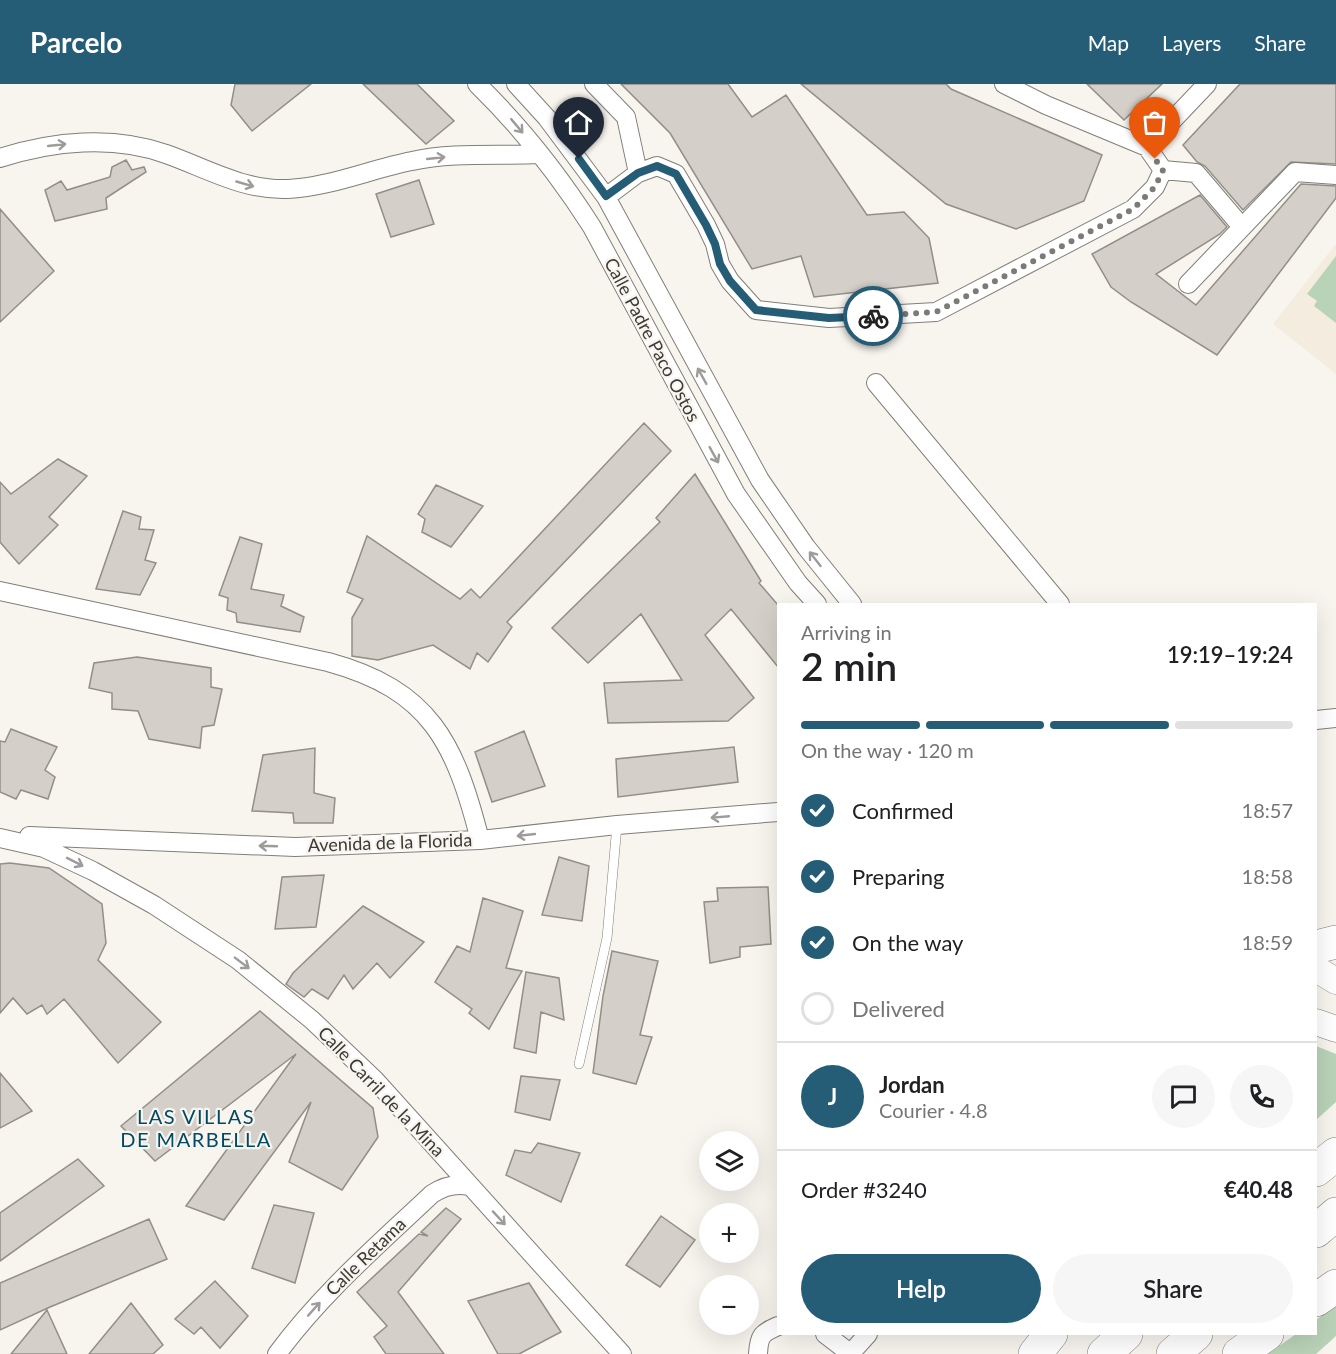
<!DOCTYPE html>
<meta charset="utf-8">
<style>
body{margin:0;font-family:Lato,sans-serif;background:#f6f6f6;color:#202124;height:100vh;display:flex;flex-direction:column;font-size:22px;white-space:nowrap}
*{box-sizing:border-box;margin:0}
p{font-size:20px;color:#757577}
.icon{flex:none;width:33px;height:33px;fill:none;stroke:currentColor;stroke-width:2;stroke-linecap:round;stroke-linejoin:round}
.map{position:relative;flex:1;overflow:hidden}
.sheet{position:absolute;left:777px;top:519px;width:540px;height:732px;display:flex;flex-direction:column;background:#fff;border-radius:0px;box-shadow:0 6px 24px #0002}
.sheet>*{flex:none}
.buttons{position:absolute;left:699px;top:1047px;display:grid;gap:12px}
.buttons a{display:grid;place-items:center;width:60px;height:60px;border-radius:50%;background:#fff;box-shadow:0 6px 24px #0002;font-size:30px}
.pin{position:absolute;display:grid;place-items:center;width:51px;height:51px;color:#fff;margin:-62px -26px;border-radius:50% 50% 50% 0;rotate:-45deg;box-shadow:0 0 6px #0007}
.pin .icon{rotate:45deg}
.courier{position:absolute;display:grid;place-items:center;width:60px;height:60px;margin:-30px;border:4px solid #255d77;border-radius:50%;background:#fff;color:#222;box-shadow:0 2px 8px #0007}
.summary em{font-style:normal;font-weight:600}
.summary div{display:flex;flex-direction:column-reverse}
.summary{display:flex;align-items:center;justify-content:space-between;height:102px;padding:0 24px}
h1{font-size:39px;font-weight:600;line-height:45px}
.bar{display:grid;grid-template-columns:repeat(4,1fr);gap:9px 6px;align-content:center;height:72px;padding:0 24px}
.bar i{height:8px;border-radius:4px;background:#e0e0e0}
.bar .on{background:#255d77}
.bar p{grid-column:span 4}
.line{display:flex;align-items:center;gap:15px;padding:0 24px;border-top:2px solid #e0e0e0}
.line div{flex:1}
.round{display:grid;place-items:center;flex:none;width:63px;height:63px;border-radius:32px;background:#f6f6f6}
ol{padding:0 24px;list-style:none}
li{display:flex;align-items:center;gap:18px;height:66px}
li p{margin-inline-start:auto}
li .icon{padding:6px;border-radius:50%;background:#255d77;color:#fff;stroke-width:4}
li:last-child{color:#757577}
li i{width:33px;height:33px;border:3px solid #e0e0e0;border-radius:50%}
.action{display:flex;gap:12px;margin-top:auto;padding:12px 24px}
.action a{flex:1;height:69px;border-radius:36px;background:#255d77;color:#fff;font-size:24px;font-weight:600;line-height:69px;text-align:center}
.action a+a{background:#f6f6f6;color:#202124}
header{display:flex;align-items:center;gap:36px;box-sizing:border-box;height:84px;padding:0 30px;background:#255d77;color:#fff}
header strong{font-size:28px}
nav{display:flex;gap:33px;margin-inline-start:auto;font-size:21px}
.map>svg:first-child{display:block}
</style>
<header>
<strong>Parcelo</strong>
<nav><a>Map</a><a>Layers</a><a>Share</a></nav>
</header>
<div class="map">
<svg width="1336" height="1270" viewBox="0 0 1336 1270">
<rect width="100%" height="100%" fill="#f8f4ee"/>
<path fill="#f4ecde" d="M 1336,160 L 1336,290 L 1273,240 Z"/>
<path fill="#b9d3b8" d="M 1336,172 L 1336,239 L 1314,222 L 1317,217 L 1307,210 Z
M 1316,962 L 1336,970 L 1336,1018 L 1316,1036 Z
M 1336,1221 L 1336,1252 L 1316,1270 L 1268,1270 L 1296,1250 L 1316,1250 L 1316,1236 Z"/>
<path fill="#d4d0c9" stroke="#928e88" stroke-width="1.5" d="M 235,0 L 311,0 L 252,47 L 231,21 Z
M 363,0 L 417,0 L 454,37 L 426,60 Z
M 621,0 L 728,0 L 752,33 L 786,11 L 867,131 L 904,128 L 929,154 L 938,199 L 814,213 L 801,172 L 752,185 L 670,49 Z
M 801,0 L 946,0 L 951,5 L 1102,71 L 1084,117 L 1016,145 L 946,120 Z
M 1087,0 L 1162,0 L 1124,36 Z
M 1240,0 L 1336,0 L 1336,80 L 1291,78 L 1243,126 L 1205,82 L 1197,78 L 1183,61 Z
M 126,76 L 132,86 L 144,83 L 146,88 L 106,114 L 107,125 L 55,137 L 45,106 L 61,97 L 67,106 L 110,93 L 112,83 Z
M 419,96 L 434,140 L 391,153 L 376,110 Z
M 1301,100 L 1336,102 L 1336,114 L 1217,271 L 1131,218 L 1111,203 L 1092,170 L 1200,111 L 1227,143 L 1220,150 L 1156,190 L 1196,221 Z
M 0,125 L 54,187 L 0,238 Z
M 644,339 L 671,367 L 507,538 L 512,543 L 488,578 L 477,569 L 470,585 L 433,561 L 378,576 L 352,572 L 352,534 L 363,515 L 347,508 L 367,452 L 460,515 L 471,505 L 480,514 Z
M 58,375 L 87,392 L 49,433 L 58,441 L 19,480 L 0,458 L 0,398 L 11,410 Z
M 695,390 L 761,497 L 759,499 L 778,521 L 778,583 L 731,525 L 705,551 L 754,614 L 728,637 L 608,639 L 604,599 L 682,596 L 641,530 L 588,579 L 552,544 L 660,438 L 656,434 Z
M 436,401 L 483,422 L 451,463 L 422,448 L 425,435 L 418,430 Z
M 123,427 L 141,433 L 139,445 L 154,446 L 145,476 L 156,479 L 140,511 L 96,505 Z
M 240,453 L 262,460 L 251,505 L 284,511 L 281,522 L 304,533 L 300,548 L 237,538 L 236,529 L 227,526 L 228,514 L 219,511 Z
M 137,573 L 211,584 L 211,603 L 222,605 L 214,641 L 202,643 L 200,664 L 149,655 L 138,627 L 112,625 L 112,609 L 89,604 L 94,579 Z
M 11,645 L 57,663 L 45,686 L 55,693 L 48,715 L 21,706 L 16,715 L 0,708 L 0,657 L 5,658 Z
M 524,647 L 545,702 L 492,718 L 475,668 Z
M 734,663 L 738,698 L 618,713 L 616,675 Z
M 315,664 L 314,709 L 335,714 L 333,739 L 294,739 L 293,729 L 252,727 L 263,671 Z
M 559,773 L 589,782 L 582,837 L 542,831 Z
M 10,779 L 49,784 L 102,820 L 106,859 L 98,876 L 161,938 L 118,979 L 64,915 L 47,930 L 42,921 L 27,930 L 13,914 L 0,929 L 0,780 Z
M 324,791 L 316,843 L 275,845 L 282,793 Z
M 768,803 L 771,860 L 740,863 L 740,873 L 710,879 L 704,818 L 718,817 L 717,804 Z
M 483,814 L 523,827 L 506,884 L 522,887 L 489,945 L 469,929 L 472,925 L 435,898 L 457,862 L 470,868 Z
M 363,822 L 424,858 L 390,894 L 377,879 L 353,905 L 344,891 L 328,915 L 312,905 L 304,913 L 286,900 L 293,889 Z
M 612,867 L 658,877 L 640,951 L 652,953 L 636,1000 L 593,989 L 603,912 Z
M 526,888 L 559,894 L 564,936 L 541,928 L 536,969 L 514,964 Z
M 260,927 L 373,1024 L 378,1053 L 342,1106 L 289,1078 L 311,1018 L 224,1136 L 186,1122 L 296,970 L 155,1077 L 121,1042 Z
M 0,989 L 32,1027 L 0,1044 Z
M 521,992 L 560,996 L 550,1036 L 515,1028 Z
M 538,1059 L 580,1069 L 561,1118 L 506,1091 L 515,1066 L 531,1069 Z
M 78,1075 L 104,1102 L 0,1177 L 0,1129 Z
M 274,1121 L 314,1129 L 295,1199 L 252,1184 Z
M 446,1124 L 461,1135 L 398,1208 L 444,1270 L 386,1270 L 374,1253 L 387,1242 L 357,1208 L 419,1150 L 428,1152 L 421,1148 Z
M 661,1132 L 695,1156 L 660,1203 L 626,1181 Z
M 149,1135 L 167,1175 L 50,1223 L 0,1246 L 0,1199 Z
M 215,1197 L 248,1232 L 220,1264 L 201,1243 L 194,1250 L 175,1235 Z
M 529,1199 L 561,1248 L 519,1270 L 498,1270 L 468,1217 Z
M 131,1219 L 163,1261 L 153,1270 L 89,1270 Z
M 47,1226 L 67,1270 L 11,1270 Z"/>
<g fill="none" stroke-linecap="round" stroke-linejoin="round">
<defs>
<path id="service" d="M 579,980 L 607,854 L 617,741"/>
<path id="minor" d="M 477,0 C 521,43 559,91 592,143 L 736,410 L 798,499 L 817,520
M 516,0 L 547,34 L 606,113 L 760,396 L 806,463 L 852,520
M 594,0 L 626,33 L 638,89
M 1147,63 L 1207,0
M 0,74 C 53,57 113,51 166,70 C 206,84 244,107 288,105 C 330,103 371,85 412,77 C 453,68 498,72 539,70
M 1163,86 L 1196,89 L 1242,143
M 606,113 L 638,89 L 657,82 L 676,90 L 706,141 L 715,160 L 720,180 L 730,197 L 756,226 L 829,234 L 936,228 L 1133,125 L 1155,103 L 1163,86 L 1147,63 L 1046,21 L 1004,0
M 1188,200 L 1295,88 L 1336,91
M 876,299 L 1060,520
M 0,507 L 328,578 C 431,606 455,659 480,756
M 1316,636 L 1336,634
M 29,752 L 295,763 L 480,756 L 617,741 L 778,728
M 0,754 L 44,764 L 93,787 L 154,821 L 238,876 L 312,936 L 375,996 L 622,1270
M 825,1250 L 851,1270
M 277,1270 C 321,1210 378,1161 432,1110 C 444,1102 455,1099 469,1102
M 758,1270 C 759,1251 762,1249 778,1242
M 850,1270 L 868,1250"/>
<path id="secondary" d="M 1316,885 L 1336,897
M 1316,938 L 1336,945"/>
<path id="motorway" d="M 1316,863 L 1336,858
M 1316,1086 L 1336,1070
M 1316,1147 L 1336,1130
M 1316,1216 L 1336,1202
M 1035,1270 L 1051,1250
M 1104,1270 L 1126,1250
M 1173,1270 L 1196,1250
M 1239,1270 L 1267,1250"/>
</defs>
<use href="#service" stroke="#827e78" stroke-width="10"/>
<use href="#minor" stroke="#827e78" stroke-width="20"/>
<use href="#secondary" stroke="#827e78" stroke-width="27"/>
<use href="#motorway" stroke="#827e78" stroke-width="34"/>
<use href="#service" stroke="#fff" stroke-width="9"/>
<use href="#minor" stroke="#fff" stroke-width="18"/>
<use href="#secondary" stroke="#fff" stroke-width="26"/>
<use href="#motorway" stroke="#fff" stroke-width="33"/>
</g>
<defs><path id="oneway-shaft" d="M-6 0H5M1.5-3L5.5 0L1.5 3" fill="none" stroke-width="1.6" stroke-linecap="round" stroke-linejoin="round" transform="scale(1.5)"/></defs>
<g stroke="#9d9c9b">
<use href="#oneway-shaft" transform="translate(517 42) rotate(50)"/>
<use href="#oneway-shaft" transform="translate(57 61) rotate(-6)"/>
<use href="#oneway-shaft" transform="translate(436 74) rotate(-6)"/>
<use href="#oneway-shaft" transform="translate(245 100) rotate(16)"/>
<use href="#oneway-shaft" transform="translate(702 292) rotate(-119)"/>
<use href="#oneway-shaft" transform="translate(714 371) rotate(61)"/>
<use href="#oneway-shaft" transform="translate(815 475) rotate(-128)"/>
<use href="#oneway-shaft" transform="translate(720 733) rotate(175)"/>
<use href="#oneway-shaft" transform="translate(526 751) rotate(174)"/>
<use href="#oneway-shaft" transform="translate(268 762) rotate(-178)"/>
<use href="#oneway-shaft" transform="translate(75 778) rotate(27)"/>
<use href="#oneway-shaft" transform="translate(242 879) rotate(37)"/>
<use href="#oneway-shaft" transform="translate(499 1134) rotate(47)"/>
<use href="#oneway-shaft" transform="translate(314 1225) rotate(-48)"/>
</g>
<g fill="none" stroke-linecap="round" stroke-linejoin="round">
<path stroke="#7d7b77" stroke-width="6" stroke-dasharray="0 10.8" d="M 873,232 L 936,228 L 1133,125 L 1155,103 L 1163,86 L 1155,75"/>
<path stroke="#255d77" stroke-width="8" d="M 579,75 L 606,112 L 638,89 L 657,82 L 676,90 L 706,141 L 715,160 L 720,180 L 730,197 L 756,226 L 829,234 L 873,232"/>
</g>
<g text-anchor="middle" stroke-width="4.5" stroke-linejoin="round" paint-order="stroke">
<g font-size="18" fill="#3b3a37" stroke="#f8f4ee">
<text transform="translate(652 256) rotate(62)" y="6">Calle Padre Paco Ostos</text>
<text transform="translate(390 759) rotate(-2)" y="6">Avenida de la Florida</text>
<text transform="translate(381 1008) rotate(46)" y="6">Calle Carril de la Mina</text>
<text transform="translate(366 1173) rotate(-44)" y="6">Calle Retama</text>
</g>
<g font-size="20" letter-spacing="1.5" fill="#004a67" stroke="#f8f4ee">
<text x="196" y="1040">LAS VILLAS<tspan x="196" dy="23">DE MARBELLA</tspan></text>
</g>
</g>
</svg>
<div class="buttons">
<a><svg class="icon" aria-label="layers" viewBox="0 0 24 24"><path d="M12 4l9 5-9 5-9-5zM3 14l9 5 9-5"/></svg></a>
<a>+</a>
<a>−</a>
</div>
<div class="pin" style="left:1155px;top:75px;background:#ea580c"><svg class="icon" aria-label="bag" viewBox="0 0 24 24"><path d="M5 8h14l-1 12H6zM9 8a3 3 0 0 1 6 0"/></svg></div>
<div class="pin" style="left:579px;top:75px;background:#1f2937"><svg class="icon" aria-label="home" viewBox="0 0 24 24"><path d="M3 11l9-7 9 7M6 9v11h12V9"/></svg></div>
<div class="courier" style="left:873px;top:232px"><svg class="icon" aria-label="bike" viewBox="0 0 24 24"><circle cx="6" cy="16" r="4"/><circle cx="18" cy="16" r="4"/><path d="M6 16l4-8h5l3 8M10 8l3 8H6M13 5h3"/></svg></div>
<section class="sheet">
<div class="summary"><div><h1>2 min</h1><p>Arriving in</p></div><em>19:19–19:24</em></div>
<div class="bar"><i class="on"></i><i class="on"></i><i class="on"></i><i></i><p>On the way · 120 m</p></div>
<ol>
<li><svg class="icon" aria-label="check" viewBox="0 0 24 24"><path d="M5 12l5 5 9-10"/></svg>Confirmed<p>18:57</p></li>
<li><svg class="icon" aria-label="check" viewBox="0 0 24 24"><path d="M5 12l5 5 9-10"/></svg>Preparing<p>18:58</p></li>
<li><svg class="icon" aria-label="check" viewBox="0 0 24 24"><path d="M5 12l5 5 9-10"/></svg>On the way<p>18:59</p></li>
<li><i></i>Delivered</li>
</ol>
<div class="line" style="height:108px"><b class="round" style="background:#255d77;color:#fff">J</b><div><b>Jordan</b><p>Courier · 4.8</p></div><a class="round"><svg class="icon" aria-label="chat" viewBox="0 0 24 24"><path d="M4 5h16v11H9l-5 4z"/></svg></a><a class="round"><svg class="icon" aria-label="phone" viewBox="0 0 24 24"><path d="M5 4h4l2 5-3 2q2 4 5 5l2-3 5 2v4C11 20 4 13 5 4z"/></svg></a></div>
<div class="line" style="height:78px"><div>Order #3240</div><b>€40.48</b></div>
<div class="action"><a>Help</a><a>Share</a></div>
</section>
</div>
